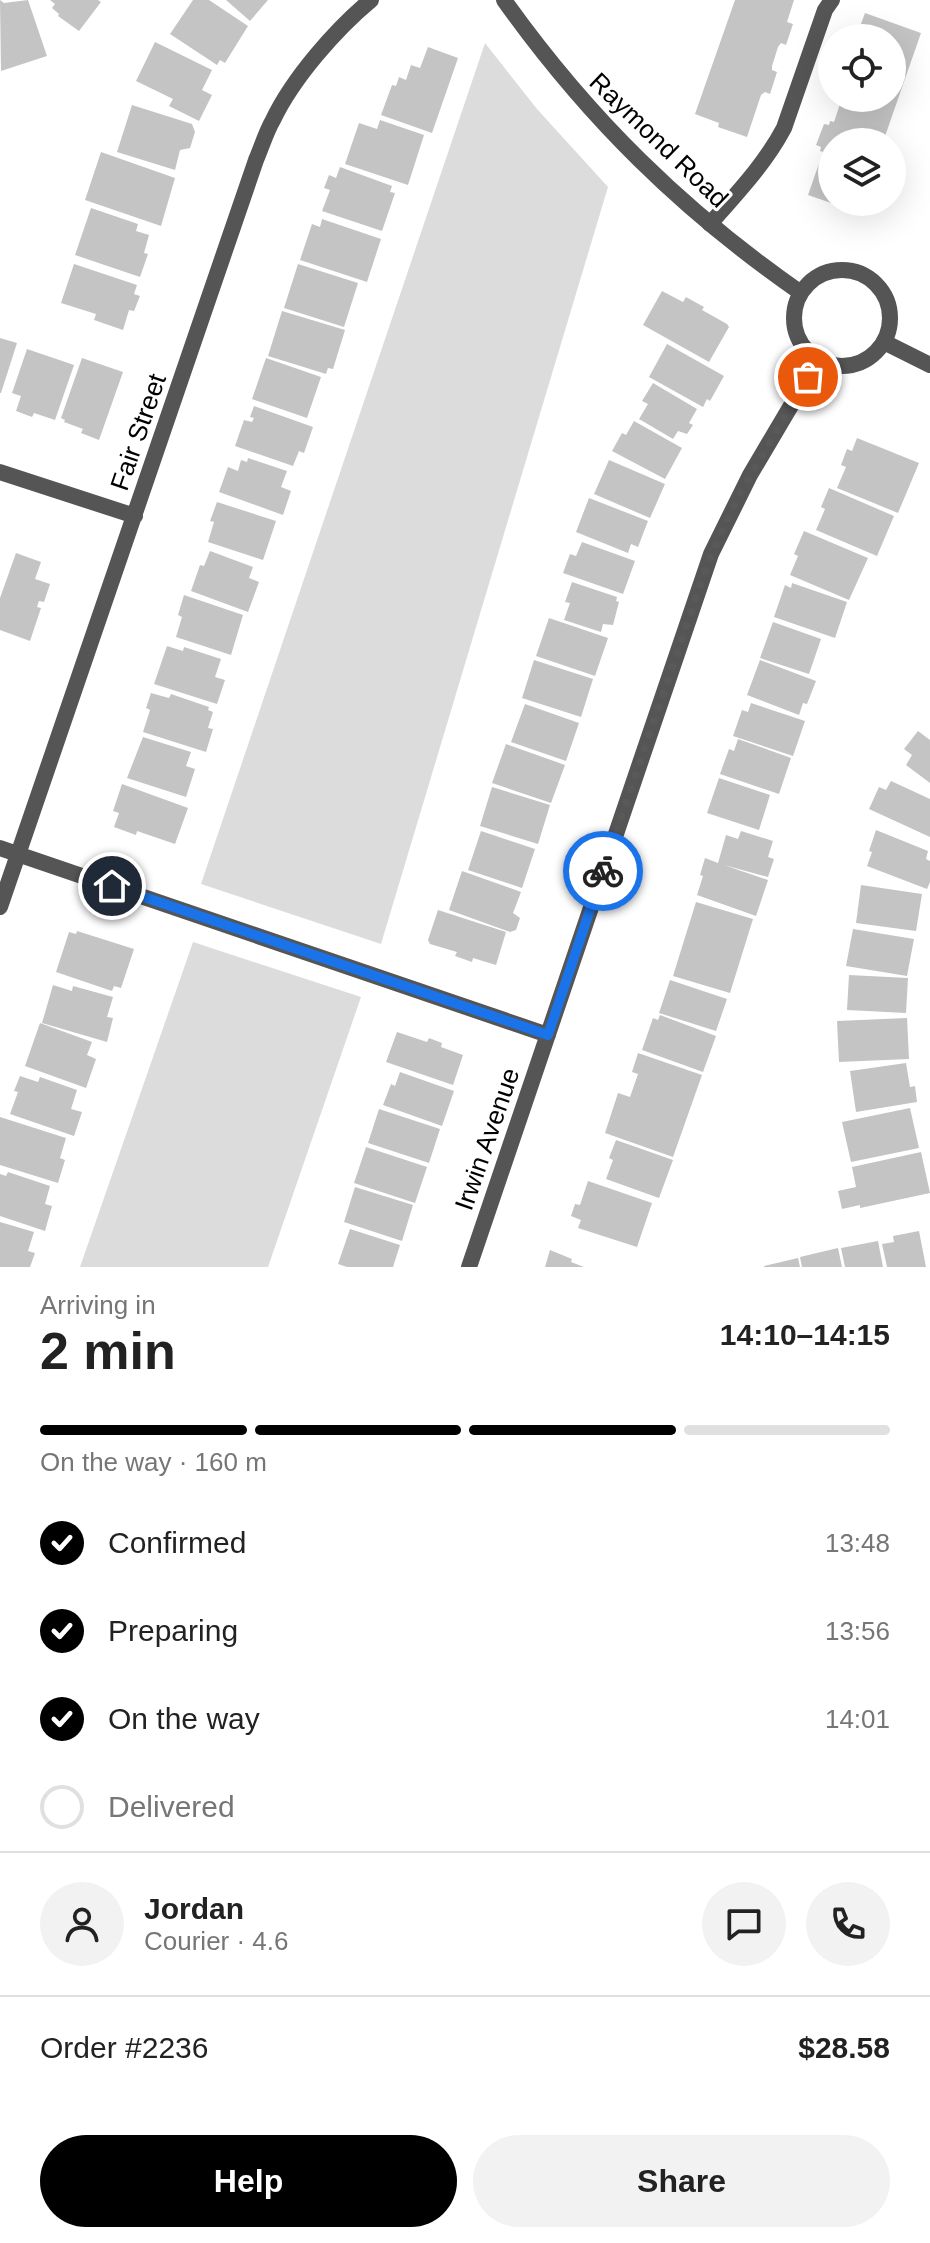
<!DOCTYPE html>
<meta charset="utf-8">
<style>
body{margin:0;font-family:Arial,sans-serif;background:#f2f2f2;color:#222;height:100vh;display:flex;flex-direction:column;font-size:30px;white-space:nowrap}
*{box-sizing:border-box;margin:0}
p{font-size:26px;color:#767676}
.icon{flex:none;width:44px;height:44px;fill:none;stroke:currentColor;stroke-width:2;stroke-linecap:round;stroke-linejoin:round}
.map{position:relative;height:1267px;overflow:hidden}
.details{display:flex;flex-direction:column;background:#fff;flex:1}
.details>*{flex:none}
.buttons{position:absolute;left:818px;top:24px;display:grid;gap:16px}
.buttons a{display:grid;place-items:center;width:88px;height:88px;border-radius:50%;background:#fff;box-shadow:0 8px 32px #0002;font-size:40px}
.pin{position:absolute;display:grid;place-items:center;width:68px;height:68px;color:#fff;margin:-34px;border:4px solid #fff;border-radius:50%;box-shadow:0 2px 8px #0007}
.courier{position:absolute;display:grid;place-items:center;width:80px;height:80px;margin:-40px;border:6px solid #1a73e8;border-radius:50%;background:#fff;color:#222;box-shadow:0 2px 10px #0007}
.overview em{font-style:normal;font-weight:700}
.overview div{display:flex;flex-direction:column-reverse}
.overview{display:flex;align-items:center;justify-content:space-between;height:136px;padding:0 40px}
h1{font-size:52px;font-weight:700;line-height:60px}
.bar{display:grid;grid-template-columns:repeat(4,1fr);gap:12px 8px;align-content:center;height:96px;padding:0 40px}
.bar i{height:10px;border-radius:6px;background:#e0e0e0}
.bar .selected{background:#000}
.bar p{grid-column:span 4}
.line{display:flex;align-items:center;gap:20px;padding:0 40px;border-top:2px solid #e0e0e0}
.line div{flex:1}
.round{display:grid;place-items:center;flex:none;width:84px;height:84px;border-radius:42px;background:#f2f2f2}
ol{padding:0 40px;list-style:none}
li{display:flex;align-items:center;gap:24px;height:88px}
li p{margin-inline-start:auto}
li .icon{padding:8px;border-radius:50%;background:#000;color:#fff;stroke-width:4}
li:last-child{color:#767676}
li i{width:44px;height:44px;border:4px solid #e0e0e0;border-radius:50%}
.button{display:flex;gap:16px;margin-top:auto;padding:16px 40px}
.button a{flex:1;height:92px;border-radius:48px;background:#000;color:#fff;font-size:32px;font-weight:700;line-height:92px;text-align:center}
.button a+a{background:#f2f2f2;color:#222}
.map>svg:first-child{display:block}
</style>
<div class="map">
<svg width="930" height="1267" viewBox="0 0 930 1267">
<rect width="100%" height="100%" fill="#fff"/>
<path fill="#dcdcdc" d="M 485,43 L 537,109 L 608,187 L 381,944 L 201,884 Z
M 193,942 L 361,997 L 268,1267 L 80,1267 Z"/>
<path fill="#c4c4c4" d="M 0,0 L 4,3 L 28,0 L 47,56 L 1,71 Z
M 50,0 L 98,0 L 101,2 L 79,31 L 58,16 L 59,14 L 52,8 L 55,4 Z
M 193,0 L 209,0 L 248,26 L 225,63 L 220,60 L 217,65 L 170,34 Z
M 226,0 L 268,0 L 250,21 Z
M 735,0 L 794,0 L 787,22 L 793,24 L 786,45 L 781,43 L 778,47 L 772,66 L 772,70 L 777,72 L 770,94 L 765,92 L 761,95 L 747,137 L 718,127 L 719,123 L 695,114 Z
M 865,13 L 921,33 L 883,142 L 832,142 L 832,202 L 839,202 L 837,205 L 808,195 L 823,152 L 820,151 L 821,147 L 816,145 L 824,124 L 829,125 L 830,121 L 834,122 L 840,104 L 837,98 L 892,98 L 892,38 L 864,38 L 866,32 L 859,29 Z
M 155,42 L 212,70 L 202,90 L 212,95 L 199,121 L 169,106 L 173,99 L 136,81 Z
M 428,47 L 458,58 L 432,133 L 381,115 L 392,85 L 396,86 L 399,77 L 406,80 L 411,65 L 420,68 Z
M 132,105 L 192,124 L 195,132 L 190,148 L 180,150 L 175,170 L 117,152 Z
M 380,120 L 424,135 L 408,185 L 345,164 L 359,123 L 377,129 Z
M 101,152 L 175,178 L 161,226 L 85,200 Z
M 340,167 L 392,186 L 390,192 L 395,193 L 382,231 L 322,211 L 330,190 L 324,188 L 329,175 L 336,178 Z
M 91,208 L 138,224 L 136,231 L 149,235 L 144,253 L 148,254 L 140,277 L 75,255 Z
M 322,219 L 381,239 L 367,282 L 300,260 L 312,224 L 320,227 Z
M 74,264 L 137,285 L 134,294 L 140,296 L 134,311 L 129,310 L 123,330 L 94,320 L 96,314 L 61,303 Z
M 298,264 L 358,283 L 344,327 L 284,308 Z
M 662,291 L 683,302 L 686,297 L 704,307 L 702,310 L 727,324 L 729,327 L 709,362 L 643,325 Z
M 282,311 L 345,330 L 333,369 L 328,368 L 326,374 L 268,356 Z
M 0,338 L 17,343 L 1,393 L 0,393 Z
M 667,344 L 724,376 L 710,401 L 707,399 L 703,407 L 649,377 Z
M 27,349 L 74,365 L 55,420 L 34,413 L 32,417 L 16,411 L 21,396 L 12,393 Z
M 82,358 L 123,372 L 99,440 L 81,433 L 83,429 L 64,422 L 65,420 L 61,418 Z
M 266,358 L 321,377 L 307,418 L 252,399 Z
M 653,383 L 697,409 L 689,423 L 693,425 L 687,434 L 678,431 L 673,439 L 639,419 L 648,404 L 642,401 Z
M 254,406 L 313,427 L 304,453 L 299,451 L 293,466 L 235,446 L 244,420 L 252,422 L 254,418 L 250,417 Z
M 634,421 L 682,448 L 665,479 L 612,451 L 622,433 L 626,435 Z
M 857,438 L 919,463 L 898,513 L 837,488 L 846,467 L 841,465 L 847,449 L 852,451 Z
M 248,458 L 287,471 L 281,487 L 291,491 L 283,515 L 219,492 L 228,467 L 238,471 L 241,460 L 247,462 Z
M 609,460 L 665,484 L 650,518 L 594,494 Z
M 829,488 L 894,516 L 877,556 L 816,530 L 825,509 L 821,507 Z
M 589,498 L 648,521 L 638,547 L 631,544 L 628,553 L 576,532 Z
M 217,502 L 276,521 L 263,560 L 208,542 L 214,522 L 210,521 Z
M 804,531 L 868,558 L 849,600 L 790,575 L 798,556 L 794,554 Z
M 582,542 L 635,561 L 623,594 L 563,573 L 570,554 L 576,556 Z
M 210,551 L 253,567 L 249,578 L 259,582 L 248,612 L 191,591 L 200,565 L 204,566 Z
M 16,553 L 41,562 L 35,579 L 50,584 L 44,602 L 39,601 L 37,607 L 41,608 L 30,641 L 0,630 L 0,598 Z
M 572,582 L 617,597 L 616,601 L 619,602 L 613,625 L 603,624 L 601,632 L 564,620 L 570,603 L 565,602 Z
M 792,583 L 847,602 L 835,638 L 774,617 L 785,585 L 791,588 Z
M 184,595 L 243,615 L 231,655 L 176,637 L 182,617 L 178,615 Z
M 549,618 L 608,638 L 595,676 L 536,656 Z
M 773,622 L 821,639 L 809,674 L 760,658 Z
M 167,646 L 183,651 L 184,647 L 221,659 L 215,677 L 225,680 L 217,704 L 154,684 Z
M 534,660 L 593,679 L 581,717 L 522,698 Z
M 760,660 L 816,681 L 807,704 L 803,703 L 799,715 L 747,695 Z
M 151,693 L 169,698 L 171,694 L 209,707 L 208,710 L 213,712 L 208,728 L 213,729 L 206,752 L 143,732 L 150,710 L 146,708 Z
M 751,703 L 805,721 L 793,756 L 733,736 L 742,710 L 748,712 Z
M 525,704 L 579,723 L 566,761 L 511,742 Z
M 918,731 L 930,740 L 930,783 L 906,765 L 912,755 L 904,749 Z
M 143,737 L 191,752 L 186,766 L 195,769 L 186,797 L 127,778 Z
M 738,739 L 791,758 L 779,794 L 720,774 L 729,749 L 734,751 Z
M 506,744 L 565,765 L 551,803 L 492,783 Z
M 719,778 L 770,795 L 759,830 L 707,813 Z
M 891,781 L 930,799 L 930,837 L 869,809 L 879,787 L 886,790 Z
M 122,784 L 188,808 L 175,844 L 137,831 L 136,835 L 114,827 L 119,813 L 113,811 Z
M 492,787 L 550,805 L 538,844 L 480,826 Z
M 876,830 L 928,851 L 926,859 L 930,861 L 930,882 L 927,889 L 867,866 L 872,852 L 869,851 Z
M 481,831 L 535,849 L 522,888 L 468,870 Z
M 741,831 L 773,841 L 768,857 L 774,859 L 768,877 L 724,865 L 768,880 L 756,916 L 697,895 L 703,876 L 700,875 L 705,858 L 718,863 L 726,835 L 738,839 Z
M 462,871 L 521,892 L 513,913 L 520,918 L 516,930 L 510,932 L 449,910 Z
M 861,885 L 922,894 L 916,931 L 856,923 Z
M 696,902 L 753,919 L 730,993 L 673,976 Z
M 438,910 L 506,932 L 496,965 L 473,958 L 472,962 L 455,956 L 457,952 L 430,944 L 428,940 Z
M 853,929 L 914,939 L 907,976 L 846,966 Z
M 77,931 L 134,949 L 121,988 L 114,986 L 112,991 L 56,972 L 69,932 L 76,934 Z
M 849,975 L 908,978 L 906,1013 L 847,1010 Z
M 670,980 L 727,999 L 716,1031 L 659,1013 Z
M 53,985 L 72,991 L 73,986 L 113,997 L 107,1017 L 113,1018 L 107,1042 L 42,1023 Z
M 660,1015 L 716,1036 L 703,1072 L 642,1050 L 653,1018 L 658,1020 Z
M 907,1018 L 909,1059 L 839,1062 L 837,1021 Z
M 40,1023 L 92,1042 L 87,1055 L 96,1059 L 86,1088 L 25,1066 Z
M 397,1032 L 427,1042 L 429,1038 L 442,1043 L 441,1047 L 463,1055 L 453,1085 L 386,1062 Z
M 638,1053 L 702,1075 L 673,1157 L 605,1133 L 618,1093 L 630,1097 L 638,1074 L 632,1072 Z
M 906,1063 L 910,1087 L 915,1086 L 917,1102 L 856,1112 L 850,1071 Z
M 400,1072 L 454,1091 L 442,1126 L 383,1105 L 391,1084 L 395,1086 Z
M 20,1076 L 38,1082 L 40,1077 L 77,1090 L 71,1109 L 82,1112 L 74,1136 L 10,1114 L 18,1092 L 14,1091 Z
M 910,1108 L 919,1148 L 851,1162 L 842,1122 Z
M 379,1109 L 440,1129 L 429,1163 L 368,1143 Z
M 0,1117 L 66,1138 L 60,1158 L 65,1160 L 58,1183 L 0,1165 Z
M 616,1140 L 673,1160 L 659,1198 L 606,1179 L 613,1160 L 609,1158 Z
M 366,1147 L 427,1167 L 415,1203 L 354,1183 Z
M 921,1152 L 930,1193 L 860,1208 L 860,1205 L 842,1209 L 838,1191 L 856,1187 L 852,1167 Z
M 8,1172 L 50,1186 L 45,1204 L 52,1206 L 45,1231 L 0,1216 L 0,1174 L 6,1176 Z
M 588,1181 L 652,1203 L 637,1247 L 578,1228 L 581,1220 L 571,1216 L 575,1204 L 580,1205 Z
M 355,1187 L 413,1205 L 402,1241 L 344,1222 Z
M 0,1222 L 34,1232 L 28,1251 L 35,1253 L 30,1267 L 0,1267 Z
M 350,1229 L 400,1245 L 393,1267 L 347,1267 L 338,1264 Z
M 919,1231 L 926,1267 L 887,1267 L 882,1244 L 894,1242 L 893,1236 Z
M 878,1241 L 883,1267 L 845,1267 L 841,1248 Z
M 838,1248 L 842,1267 L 802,1267 L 800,1257 Z
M 550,1250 L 572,1259 L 571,1262 L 584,1267 L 545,1267 Z
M 798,1258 L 800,1267 L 764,1267 L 764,1266 Z"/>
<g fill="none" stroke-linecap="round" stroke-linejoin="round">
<path stroke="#555" stroke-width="16" d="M 710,224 C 737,193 765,164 784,128 L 825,10 L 832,0"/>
<path stroke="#555" stroke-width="16" d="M 0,472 L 135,516
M 0,848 L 548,1035
M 0,907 L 256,160 C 262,146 266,132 273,120 C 293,78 336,29 371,0
M 469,1267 L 711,554 L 750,475 L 818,360"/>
<path stroke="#555" stroke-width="16" d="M 504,0 C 588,118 683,211 801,293
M794 318a48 48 0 1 1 96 0a48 48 0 1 1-96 0Z
M 884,342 L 930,365"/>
</g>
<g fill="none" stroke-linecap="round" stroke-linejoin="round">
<path stroke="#595959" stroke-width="8" stroke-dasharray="0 14.4" d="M 603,871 L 711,554 L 741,492 L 808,377"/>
<path stroke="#1a73e8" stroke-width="10" d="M 112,886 L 548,1035 L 603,871"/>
</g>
<g text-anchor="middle" stroke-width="6" stroke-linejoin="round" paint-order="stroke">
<g font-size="26" fill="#000" stroke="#fff">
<text transform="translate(659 140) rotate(44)" y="9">Raymond Road</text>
<text transform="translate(138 432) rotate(-71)" y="9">Fair Street</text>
<text transform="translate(487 1139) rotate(-71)" y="9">Irwin Avenue</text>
</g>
</g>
</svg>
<div class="buttons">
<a><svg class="icon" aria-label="locate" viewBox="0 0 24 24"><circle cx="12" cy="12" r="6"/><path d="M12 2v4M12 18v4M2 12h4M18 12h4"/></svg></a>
<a><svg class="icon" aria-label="layers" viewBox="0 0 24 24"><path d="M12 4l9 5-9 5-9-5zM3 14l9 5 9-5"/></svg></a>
</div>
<div class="pin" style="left:808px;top:377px;background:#ea580c"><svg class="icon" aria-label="bag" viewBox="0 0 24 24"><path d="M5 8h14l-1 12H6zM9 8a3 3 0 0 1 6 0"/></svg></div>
<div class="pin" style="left:112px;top:886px;background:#1f2937"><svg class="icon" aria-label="home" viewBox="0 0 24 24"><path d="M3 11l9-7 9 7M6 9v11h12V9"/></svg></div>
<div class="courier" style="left:603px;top:871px"><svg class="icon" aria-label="bike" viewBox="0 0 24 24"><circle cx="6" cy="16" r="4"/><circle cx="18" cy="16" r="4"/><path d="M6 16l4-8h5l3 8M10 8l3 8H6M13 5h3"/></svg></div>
</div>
<section class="details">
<div class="overview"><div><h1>2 min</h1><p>Arriving in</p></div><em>14:10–14:15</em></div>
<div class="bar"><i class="selected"></i><i class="selected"></i><i class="selected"></i><i></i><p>On the way · 160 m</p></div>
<ol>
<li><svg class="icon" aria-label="check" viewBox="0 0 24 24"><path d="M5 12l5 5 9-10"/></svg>Confirmed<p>13:48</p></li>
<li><svg class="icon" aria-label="check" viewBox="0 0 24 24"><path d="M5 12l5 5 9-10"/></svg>Preparing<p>13:56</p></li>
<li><svg class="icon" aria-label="check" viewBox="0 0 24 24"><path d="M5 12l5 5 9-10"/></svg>On the way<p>14:01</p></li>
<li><i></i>Delivered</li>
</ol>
<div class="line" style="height:144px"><a class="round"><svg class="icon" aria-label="person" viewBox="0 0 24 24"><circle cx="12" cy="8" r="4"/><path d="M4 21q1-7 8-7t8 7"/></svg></a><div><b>Jordan</b><p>Courier · 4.6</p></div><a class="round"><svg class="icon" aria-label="chat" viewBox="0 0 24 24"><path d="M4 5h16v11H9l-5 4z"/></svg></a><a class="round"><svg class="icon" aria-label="phone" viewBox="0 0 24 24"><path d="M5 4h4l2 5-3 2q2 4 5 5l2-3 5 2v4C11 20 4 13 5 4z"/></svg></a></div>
<div class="line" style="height:104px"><div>Order #2236</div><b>$28.58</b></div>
<div class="button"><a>Help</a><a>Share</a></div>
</section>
